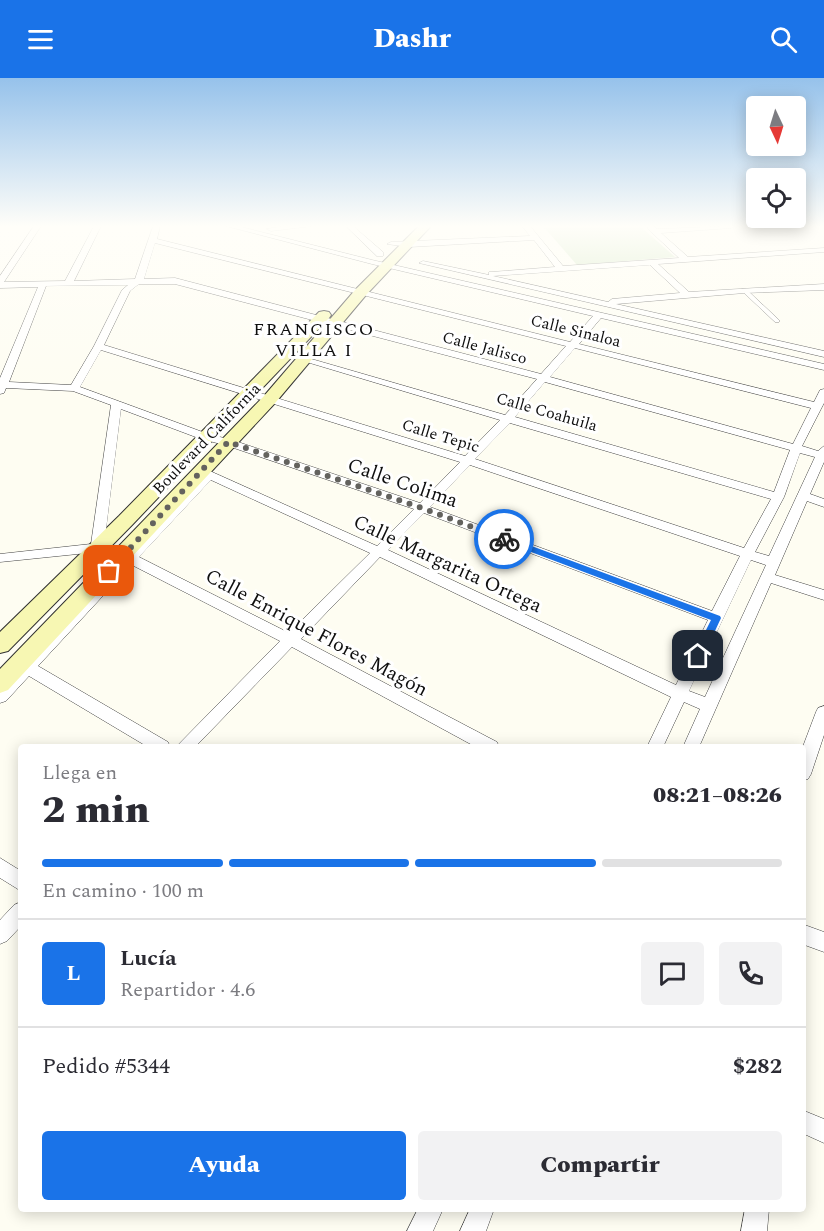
<!DOCTYPE html>
<html lang="es">
<meta charset="utf-8">
<style>
body{margin:0;font-family:Spectral,serif;background:#f2f2f3;color:#2b2b33;height:100vh;display:flex;flex-direction:column;font-size:22px;white-space:nowrap}
*{box-sizing:border-box;margin:0}
p{font-size:20px;color:#7c7c81}
.icon{flex:none;width:33px;height:33px;fill:none;stroke:currentColor;stroke-width:2;stroke-linecap:round;stroke-linejoin:round}
.map{position:relative;flex:1;overflow:hidden}
.sheet{position:absolute;left:18px;top:666px;width:788px;height:468px;display:flex;flex-direction:column;background:#fff;border-radius:6px;box-shadow:0 3px 15px #0003}
.sheet>*{flex:none}
.needle{width:39px;rotate:176deg}
.controls{position:absolute;left:746px;top:18px;display:grid;gap:12px}
.controls a{display:grid;place-items:center;width:60px;height:60px;border-radius:6px;background:#fff;box-shadow:0 3px 15px #0003;font-size:30px}
.pin{position:absolute;display:grid;place-items:center;width:51px;height:51px;color:#fff;margin:-26px;border-radius:12px;box-shadow:0 3px 9px #0006}
.courier{position:absolute;display:grid;place-items:center;width:60px;height:60px;margin:-30px;border:4px solid #1a73e8;border-radius:50%;background:#fff;color:#222;box-shadow:0 2px 8px #0007}
.headline em{font-style:normal;font-weight:800}
.headline div{display:flex;flex-direction:column-reverse}
.headline{display:flex;align-items:center;justify-content:space-between;height:102px;padding:0 24px}
h1{font-size:39px;font-weight:800;line-height:45px}
.bar{display:grid;grid-template-columns:repeat(4,1fr);gap:9px 6px;align-content:center;height:72px;padding:0 24px}
.bar i{height:8px;border-radius:4px;background:#e1e1e2}
.bar .selected{background:#1a73e8}
.bar p{grid-column:span 4}
.line{display:flex;align-items:center;gap:15px;padding:0 24px;border-top:2px solid #e1e1e2}
.line div{flex:1}
.round{display:grid;place-items:center;flex:none;width:63px;height:63px;border-radius:6px;background:#f2f2f3}
.primary-button{display:flex;gap:12px;margin-top:auto;padding:12px 24px}
.primary-button a{flex:1;height:69px;border-radius:6px;background:#1a73e8;color:#fff;font-size:24px;font-weight:800;line-height:69px;text-align:center}
.primary-button a+a{background:#f2f2f3;color:#2b2b33}
header{display:flex;justify-content:space-between;align-items:center;height:78px;padding:0 24px;background:#1a73e8;color:#fff;font-size:27px;font-weight:800}
.map>svg:first-child{display:block}
</style>
<header><svg class="icon" aria-label="menu" viewBox="0 0 24 24"><path d="M4 6h16M4 12h16M4 18h16"/></svg>Dashr<svg class="icon" aria-label="search" viewBox="0 0 24 24"><circle cx="10" cy="10" r="6"/><path d="M15 15l6 6"/></svg></header>
<div class="map">
<svg width="824" height="1153" viewBox="0 0 824 1153">
<rect width="100%" height="100%" fill="#fefdf2"/>
<path fill="#cee5be" d="M 543,148 L 640,148 L 675,179 L 577,187 Z"/>
<g fill="none" stroke-linecap="round" stroke-linejoin="round">
<defs>
<path id="lane" d="M 742,211 L 746,211 L 779,242 L 779,244 L 775,244 L 742,213 Z"/>
<path id="street" d="M 34,148 L 41,148 L 4,204 L 65,203 L 94,148 L 101,148 L 74,203 L 135,201 L 153,148 L 160,148 L 157,161 L 570,264 L 593,238 L 372,186 L 226,148 L 237,148 L 372,182 L 824,286 L 824,292 L 601,240 L 579,266 L 814,324 L 820,312 L 824,311 L 824,325 L 802,368 L 818,373 L 824,368 L 824,384 L 810,416 L 824,421 L 824,429 L 807,423 L 775,497 L 824,512 L 824,522 L 771,505 L 699,669 L 683,669 L 700,631 L 684,624 L 663,669 L 647,669 L 671,619 L 380,479 L 301,561 L 497,664 L 499,669 L 476,669 L 292,569 L 195,669 L 176,669 L 280,563 L 132,487 L 122,487 L 122,481 L 119,480 L 97,474 L 0,484 L 0,476 L 91,466 L 111,327 L 73,313 L 6,310 L 4,315 L 0,316 L 0,300 L 38,209 L 0,210 L 0,198 ZM 155,165 L 566,268 L 541,296 L 175,200 L 144,201 ZM 139,206 L 175,206 L 537,301 L 505,337 L 308,280 L 300,282 L 500,342 L 465,378 L 104,267 L 130,213 ZM 128,207 L 122,212 L 94,268 L 71,307 L 9,304 L 46,208 ZM 575,270 L 811,330 L 793,366 L 550,299 ZM 101,272 L 460,384 L 420,425 L 232,362 L 208,356 L 80,309 ZM 545,304 L 790,372 L 774,414 L 515,339 ZM 121,331 L 201,361 L 225,367 L 414,431 L 377,468 L 201,389 L 195,393 L 202,398 L 129,474 L 104,468 ZM 510,345 L 771,421 L 744,470 L 475,381 ZM 800,375 L 815,379 L 769,478 L 755,474 L 784,419 ZM 470,387 L 740,478 L 712,533 L 430,429 ZM 211,402 L 370,475 L 289,555 L 139,479 ZM 424,435 L 708,542 L 676,607 L 388,472 ZM 751,482 L 766,487 L 705,619 L 689,613 Z
M 286,148 L 312,148 L 271,153 L 267,151 Z
M 346,148 L 353,148 L 383,174 L 383,178 L 377,178 Z
M 522,148 L 530,148 L 563,188 L 679,180 L 648,151 L 648,148 L 654,148 L 657,151 L 735,148 L 731,150 L 661,155 L 688,179 L 824,170 L 824,174 L 658,186 L 689,214 L 824,206 L 824,212 L 744,215 L 616,226 L 824,273 L 824,279 L 419,185 L 423,183 L 489,197 L 489,194 L 492,194 L 555,189 L 534,162 L 409,169 L 387,166 L 391,164 L 530,158 ZM 650,187 L 680,215 L 612,221 L 608,224 L 493,198 Z
M 108,499 L 115,504 L 113,507 L 38,588 L 168,664 L 170,669 L 148,669 L 29,598 L 6,623 L 0,625 L 0,609 L 17,591 L 12,585 L 15,581 L 20,579 L 26,581 L 103,501 Z
M 824,628 L 824,657 L 811,696 L 808,701 L 802,703 L 802,671 L 816,634 L 818,630 Z
M 0,780 L 21,793 L 21,813 L 0,800 Z
M 21,824 L 21,848 L 7,863 L 0,866 L 0,842 L 14,827 Z
M 802,846 L 824,854 L 824,874 L 802,866 Z
M 802,1032 L 824,1041 L 824,1065 L 802,1055 Z
M 418,1131 L 443,1131 L 433,1153 L 407,1153 Z
M 470,1131 L 494,1131 L 486,1153 L 460,1153 Z
M 745,1131 L 769,1131 L 767,1153 L 741,1153 Z"/>
<path id="secondary" d="M 419,148 L 431,148 L 366,217 L 276,324 L 8,612 L 0,615 L 0,591 L 264,318 L 356,211 Z
M 324,233 L 329,234 L 331,237 L 329,240 L 133,446 L 8,573 L 0,575 L 0,554 L 119,438 L 319,234 Z"/>
</defs>
<use href="#lane" stroke="#424242" stroke-width="1"/>
<use href="#street" stroke="#424242" stroke-width="1"/>
<use href="#secondary" stroke="#313131" stroke-width="2"/>
<use href="#lane" fill="#fff" fill-rule="evenodd"/>
<use href="#street" fill="#fff" fill-rule="evenodd"/>
<use href="#secondary" fill="#f7f7b3" fill-rule="evenodd"/>
</g>
<linearGradient id="sky" x2="0" y2="1"><stop stop-color="#96c2eb"/><stop offset="0.48" stop-color="#fffef9"/><stop offset="1" stop-color="#fffef9" stop-opacity="0"/></linearGradient>
<rect width="824" height="309" fill="url(#sky)"/>
<path fill="#1a73e8" d="M 502,459 L 507,459 L 720,538 L 721,540 L 702,581 L 698,582 L 693,578 L 711,542 L 502,463 Z"/>
<g fill="none" stroke-linecap="round" stroke-linejoin="round">
<path stroke="#63625e" stroke-width="6" stroke-dasharray="0 10.8" d="M 109,493 L 228,364 L 422,430 L 504,461"/>
</g>
<g text-anchor="middle" stroke-width="6" stroke-linejoin="round" paint-order="stroke">
<g font-size="16" fill="#0f0f0f" stroke="#fff">
<text transform="translate(576 252) rotate(14)" y="6">Calle Sinaloa</text>
<text transform="translate(485 269) rotate(15)" y="6">Calle Jalisco</text>
<text transform="translate(547 333) rotate(16)" y="6">Calle Coahuila</text>
<text transform="translate(441 357) rotate(17)" y="6">Calle Tepic</text>
<text transform="translate(206 360) rotate(-46)" y="6">Boulevard California</text>
</g>
<g font-size="18" letter-spacing="1.5" fill="#0f0f0f" stroke="#fff">
<text x="314" y="257">FRANCISCO<tspan x="314" dy="21">VILLA I</tspan></text>
</g>
<g font-size="20" fill="#0f0f0f" stroke="#fff">
<text transform="translate(403 404) rotate(19)" y="7">Calle Colima</text>
<text transform="translate(448 485) rotate(25)" y="7">Calle Margarita Ortega</text>
<text transform="translate(317 554) rotate(28)" y="7">Calle Enrique Flores Magón</text>
</g>
</g>
</svg>
<div class="controls">
<a><svg class="needle" viewBox="-14 -14 28 28"><path d="M0-13l5 13h-10z" fill="#e53935"/><path d="M0 13l5-13h-10z" fill="#7c7c81"/></svg></a>
<a><svg class="icon" aria-label="locate" viewBox="0 0 24 24"><circle cx="12" cy="12" r="6"/><path d="M12 2v4M12 18v4M2 12h4M18 12h4"/></svg></a>
</div>
<div class="pin" style="left:109px;top:493px;background:#ea580c"><svg class="icon" aria-label="bag" viewBox="0 0 24 24"><path d="M5 8h14l-1 12H6zM9 8a3 3 0 0 1 6 0"/></svg></div>
<div class="pin" style="left:698px;top:578px;background:#1f2937"><svg class="icon" aria-label="home" viewBox="0 0 24 24"><path d="M3 11l9-7 9 7M6 9v11h12V9"/></svg></div>
<div class="courier" style="left:504px;top:461px"><svg class="icon" aria-label="bike" viewBox="0 0 24 24"><circle cx="6" cy="16" r="4"/><circle cx="18" cy="16" r="4"/><path d="M6 16l4-8h5l3 8M10 8l3 8H6M13 5h3"/></svg></div>
<section class="sheet">
<div class="headline"><div><h1>2 min</h1><p>Llega en</p></div><em>08:21–08:26</em></div>
<div class="bar"><i class="selected"></i><i class="selected"></i><i class="selected"></i><i></i><p>En camino · 100 m</p></div>
<div class="line" style="height:108px"><b class="round" style="background:#1a73e8;color:#fff">L</b><div><b>Lucía</b><p>Repartidor · 4.6</p></div><a class="round"><svg class="icon" aria-label="chat" viewBox="0 0 24 24"><path d="M4 5h16v11H9l-5 4z"/></svg></a><a class="round"><svg class="icon" aria-label="phone" viewBox="0 0 24 24"><path d="M5 4h4l2 5-3 2q2 4 5 5l2-3 5 2v4C11 20 4 13 5 4z"/></svg></a></div>
<div class="line" style="height:78px"><div>Pedido #5344</div><b>$282</b></div>
<div class="primary-button"><a>Ayuda</a><a>Compartir</a></div>
</section>
</div>
